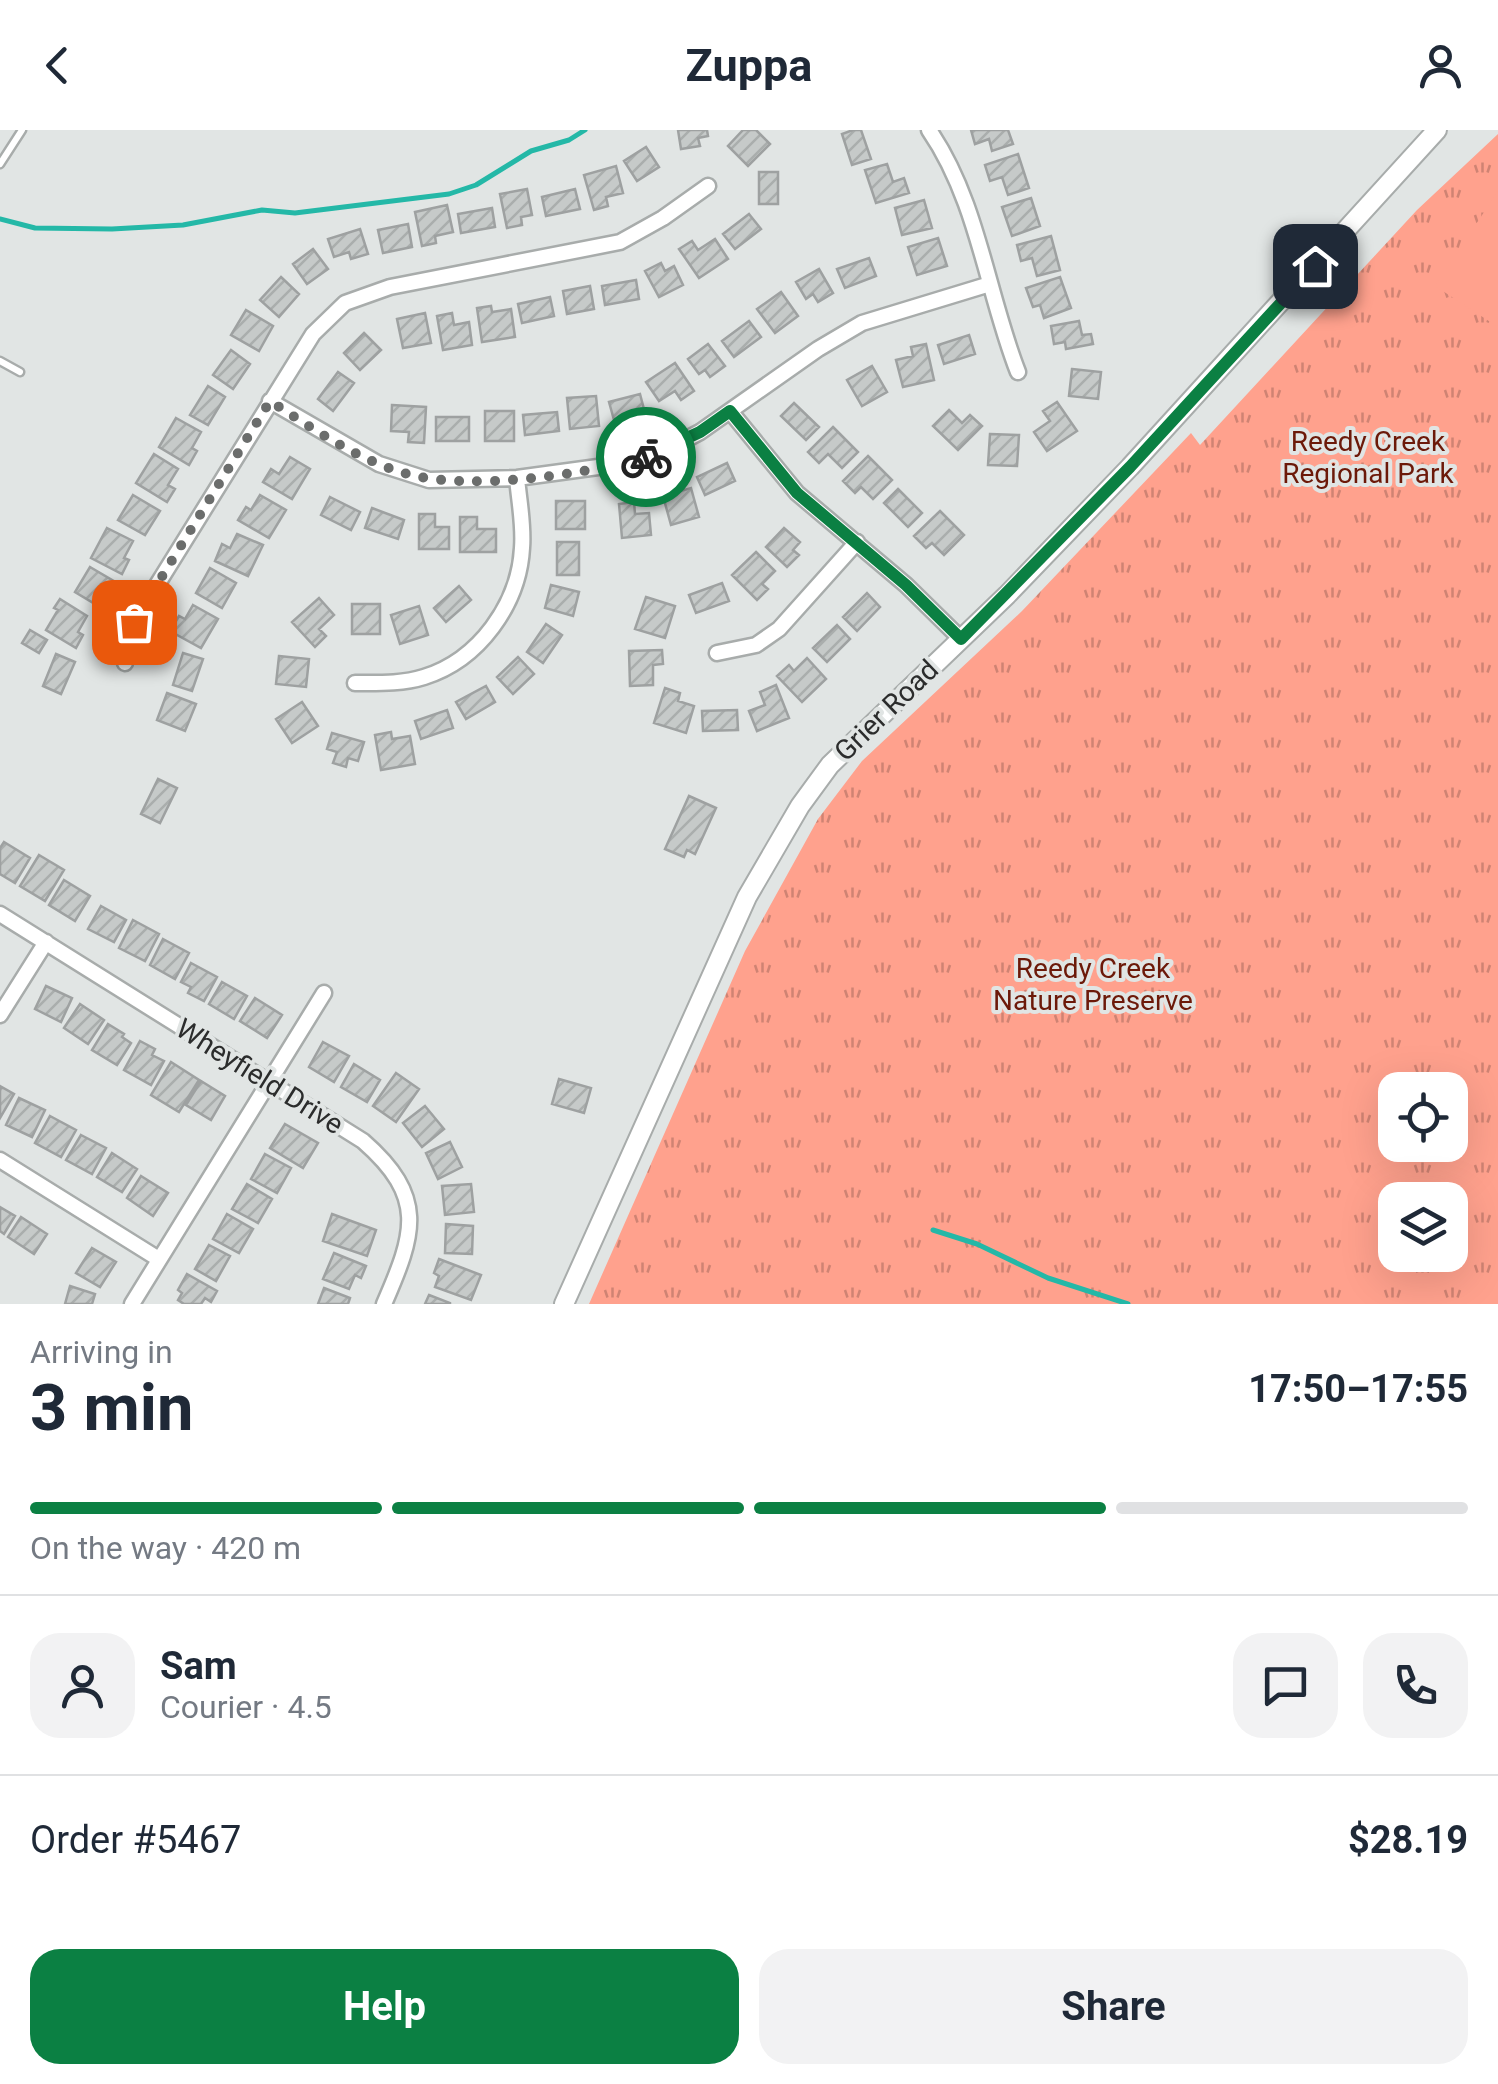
<!DOCTYPE html>
<meta charset="utf-8">
<style>
body{margin:0;font-family:Roboto,sans-serif;background:#f2f2f3;color:#1f2937;height:100vh;display:flex;flex-direction:column;font-size:38px;white-space:nowrap}
*{box-sizing:border-box;margin:0}
p{font-size:32px;color:#747a83}
.icon{flex:none;width:55px;height:55px;fill:none;stroke:currentColor;stroke-width:2;stroke-linecap:round;stroke-linejoin:round}
.map{position:relative;height:1174px;overflow:hidden}
.side{display:flex;flex-direction:column;background:#fff;flex:1}
.side>*{flex:none}
.controls{position:absolute;left:1378px;top:942px;display:grid;gap:20px}
.controls a{display:grid;place-items:center;width:90px;height:90px;border-radius:20px;background:#fff;box-shadow:0 10px 40px #0002;font-size:50px}
.pin{position:absolute;display:grid;place-items:center;width:85px;height:85px;color:#fff;margin:-42px;border-radius:20px;box-shadow:0 5px 15px #0006}
.courier{position:absolute;display:grid;place-items:center;width:100px;height:100px;margin:-50px;border:8px solid #0b8043;border-radius:50%;background:#fff;color:#222;box-shadow:0 2px 12px #0007}
.head em{font-style:normal;font-weight:700}
.head div{display:flex;flex-direction:column-reverse}
.head{display:flex;align-items:center;justify-content:space-between;height:170px;padding:0 30px}
h1{font-size:65px;font-weight:700;line-height:75px}
.bar{display:grid;grid-template-columns:repeat(4,1fr);gap:15px 10px;align-content:center;height:120px;padding:0 30px}
.bar i{height:12px;border-radius:8px;background:#e0e1e3}
.bar .selected{background:#0b8043}
.bar p{grid-column:span 4}
.line{display:flex;align-items:center;gap:25px;padding:0 30px;border-top:2px solid #e0e1e3}
.line div{flex:1}
.round{display:grid;place-items:center;flex:none;width:105px;height:105px;border-radius:30px;background:#f2f2f3}
.action{display:flex;gap:20px;margin-top:auto;padding:20px 30px}
.action a{flex:1;height:115px;border-radius:30px;background:#0b8043;color:#fff;font-size:40px;font-weight:700;line-height:115px;text-align:center}
.action a+a{background:#f2f2f3;color:#1f2937}
header{display:flex;justify-content:space-between;align-items:center;height:130px;padding:0 30px;background:#fff;font-size:45px;font-weight:700}
.map>svg:first-child{display:block}
</style>
<header><svg class="icon" aria-label="back" viewBox="0 0 24 24"><path d="M15 5l-7 7 7 7"/></svg>Zuppa<svg class="icon" aria-label="person" viewBox="0 0 24 24"><circle cx="12" cy="8" r="4"/><path d="M4 21q1-7 8-7t8 7"/></svg></header>
<div class="map">
<svg width="1498" height="1174" viewBox="0 0 1498 1174">
<defs>
<pattern id="park-tufts" width="24" height="20" patternUnits="userSpaceOnUse" patternTransform="scale(2.5)"><rect width="24" height="20" fill="#ffa18d"/><path d="M3 7l-1-3M5 7V3M7 7l1-3M15 17l-1-3M17 17v-4M19 17l1-3" fill="none" stroke="#cf8373"/></pattern>
<pattern id="building-hatch" width="6" height="6" patternUnits="userSpaceOnUse" patternTransform="scale(2.5)"><rect width="6" height="6" fill="#c6cac9"/><path d="M-1 1l2-2M0 6l6-6M5 7l2-2" fill="none" stroke="#aaaead"/></pattern>
</defs>
<rect width="100%" height="100%" fill="#e1e5e4"/>
<path fill="url(#park-tufts)" fill-rule="evenodd" d="M 1498,4 L 1498,1174 L 589,1174 L 745,821 L 818,689 L 862,631 L 1022,481 L 1191,303 L 1200,315 L 1417,80 ZM 1395,960 L 1450,960 L 1450,1015 L 1395,1015 ZM 1395,1070 L 1450,1070 L 1450,1125 L 1395,1125 Z"/>
<path fill="#ffa18d" d="M 1498,61 L 1498,197 L 1435,156 Z"/>
<g fill="none" stroke-linecap="round" stroke-linejoin="round">
<path stroke="#24b8a7" stroke-width="5" d="M 0,89 L 35,98 L 112,99 L 183,95 L 262,80 L 295,83 L 449,64 L 476,55 L 531,21 L 569,10 L 585,0
M 933,1100 L 977,1114 L 1048,1148 L 1128,1174"/>
</g>
<path fill="url(#building-hatch)" stroke="#9ea1a1" stroke-width="2.5" d="M 678,0 L 707,0 L 708,6 L 698,8 L 700,16 L 681,19 Z
M 743,0 L 756,0 L 770,14 L 748,36 L 728,16 Z
M 853,0 L 861,0 L 871,29 L 852,35 L 842,4 Z
M 971,0 L 1008,0 L 1013,14 L 992,21 L 989,9 L 975,14 Z
M 646,17 L 659,37 L 637,51 L 624,31 Z
M 1018,24 L 1029,58 L 1008,65 L 1002,47 L 990,51 L 985,35 Z
M 887,34 L 893,52 L 904,48 L 909,63 L 876,73 L 865,40 Z
M 616,36 L 623,63 L 606,67 L 608,76 L 594,80 L 584,45 Z
M 759,42 L 778,42 L 778,74 L 759,74 Z
M 527,59 L 532,85 L 521,87 L 522,95 L 507,98 L 500,64 Z
M 575,59 L 580,79 L 546,86 L 542,67 Z
M 1031,68 L 1040,96 L 1012,106 L 1002,77 Z
M 924,70 L 932,98 L 902,105 L 895,78 Z
M 447,75 L 453,102 L 435,106 L 436,113 L 422,116 L 415,82 Z
M 492,78 L 495,97 L 461,103 L 458,84 Z
M 749,84 L 761,99 L 735,119 L 723,104 Z
M 408,94 L 412,117 L 383,123 L 378,100 Z
M 360,99 L 368,124 L 351,129 L 349,122 L 334,127 L 328,109 Z
M 1051,106 L 1060,140 L 1037,146 L 1032,128 L 1021,131 L 1017,115 Z
M 938,108 L 947,136 L 917,145 L 908,117 Z
M 715,109 L 728,129 L 699,148 L 679,119 L 692,111 L 698,120 Z
M 313,119 L 328,139 L 307,154 L 293,134 Z
M 869,128 L 876,146 L 845,158 L 837,139 Z
M 661,133 L 665,141 L 674,136 L 683,155 L 659,167 L 645,141 Z
M 819,139 L 833,163 L 818,172 L 813,164 L 806,169 L 796,152 Z
M 281,147 L 299,164 L 279,187 L 260,170 Z
M 1060,147 L 1071,178 L 1044,188 L 1040,175 L 1033,177 L 1026,158 Z
M 636,150 L 639,169 L 605,175 L 602,156 Z
M 590,156 L 594,179 L 567,184 L 563,161 Z
M 781,162 L 798,186 L 775,203 L 757,179 Z
M 550,167 L 554,186 L 522,193 L 518,174 Z
M 491,176 L 492,182 L 511,179 L 515,207 L 482,212 L 477,178 Z
M 246,180 L 273,196 L 259,221 L 231,205 Z
M 425,183 L 431,213 L 403,218 L 397,189 Z
M 452,183 L 454,195 L 469,192 L 472,215 L 443,220 L 437,186 Z
M 749,191 L 761,207 L 734,227 L 722,211 Z
M 1079,191 L 1082,205 L 1091,204 L 1093,214 L 1066,219 L 1065,212 L 1054,214 L 1051,196 Z
M 364,203 L 381,220 L 360,240 L 344,223 Z
M 969,205 L 975,224 L 944,234 L 938,215 Z
M 708,214 L 725,236 L 710,247 L 705,240 L 699,244 L 688,229 Z
M 926,214 L 934,250 L 903,257 L 896,230 L 913,226 L 911,217 Z
M 231,220 L 250,234 L 233,259 L 213,245 Z
M 675,233 L 694,261 L 681,270 L 675,261 L 659,271 L 646,252 Z
M 872,236 L 887,262 L 862,276 L 847,250 Z
M 1072,239 L 1101,242 L 1098,269 L 1069,266 Z
M 338,242 L 354,253 L 333,281 L 318,269 Z
M 208,256 L 225,267 L 208,295 L 190,285 Z
M 640,264 L 645,283 L 614,290 L 609,272 Z
M 596,266 L 599,296 L 570,299 L 567,268 Z
M 1057,272 L 1077,301 L 1047,321 L 1034,302 L 1050,291 L 1043,281 Z
M 794,273 L 819,297 L 806,310 L 781,286 Z
M 392,275 L 426,277 L 424,313 L 408,312 L 409,302 L 391,301 Z
M 949,280 L 962,293 L 970,285 L 982,296 L 958,320 L 933,296 Z
M 485,281 L 514,281 L 514,311 L 485,311 Z
M 557,282 L 559,301 L 525,305 L 523,285 Z
M 436,287 L 469,287 L 469,311 L 436,311 Z
M 176,288 L 201,302 L 192,318 L 197,321 L 189,335 L 159,317 Z
M 833,297 L 858,322 L 842,338 L 828,324 L 819,333 L 808,322 Z
M 990,304 L 1019,305 L 1017,336 L 988,335 Z
M 154,324 L 178,339 L 168,355 L 175,359 L 167,372 L 136,353 Z
M 868,326 L 892,350 L 873,369 L 861,357 L 855,363 L 843,351 Z
M 290,327 L 310,339 L 292,369 L 263,352 L 271,339 L 279,344 Z
M 727,333 L 735,351 L 705,365 L 697,347 Z
M 691,358 L 699,387 L 671,395 L 663,366 Z
M 898,359 L 922,383 L 908,397 L 884,373 Z
M 133,365 L 160,381 L 145,405 L 118,390 Z
M 260,365 L 286,380 L 269,408 L 238,390 L 246,377 L 251,380 Z
M 330,367 L 360,382 L 351,400 L 321,385 Z
M 556,371 L 585,371 L 585,399 L 556,399 Z
M 634,372 L 635,384 L 649,383 L 651,405 L 622,408 L 619,374 Z
M 372,378 L 404,390 L 398,409 L 365,398 Z
M 940,381 L 964,405 L 944,425 L 932,413 L 926,418 L 914,406 Z
M 419,384 L 435,384 L 435,397 L 449,397 L 449,419 L 419,419 Z
M 460,387 L 477,387 L 477,399 L 496,399 L 496,422 L 460,422 Z
M 107,398 L 133,411 L 124,428 L 129,430 L 122,444 L 91,428 Z
M 784,398 L 800,412 L 793,420 L 799,425 L 787,437 L 766,417 Z
M 237,404 L 263,415 L 248,446 L 215,431 L 222,414 L 230,418 Z
M 557,412 L 579,412 L 579,445 L 557,445 Z
M 756,422 L 775,441 L 762,454 L 768,459 L 757,470 L 732,445 Z
M 90,437 L 117,453 L 100,477 L 75,462 Z
M 210,438 L 236,453 L 222,478 L 196,463 Z
M 722,453 L 729,471 L 696,483 L 689,465 Z
M 551,455 L 579,462 L 573,486 L 545,478 Z
M 459,456 L 471,470 L 446,492 L 434,478 Z
M 867,463 L 880,477 L 857,501 L 843,487 Z
M 646,467 L 675,476 L 665,508 L 635,499 Z
M 319,468 L 334,485 L 319,499 L 326,506 L 315,517 L 292,492 Z
M 60,469 L 87,486 L 78,502 L 83,505 L 76,518 L 46,500 L 58,480 L 54,478 Z
M 352,474 L 380,474 L 380,504 L 352,504 Z
M 193,475 L 218,489 L 201,518 L 170,501 L 179,486 L 185,489 Z
M 419,476 L 428,505 L 400,514 L 391,485 Z
M 546,494 L 562,505 L 543,533 L 527,522 Z
M 837,495 L 850,509 L 827,532 L 813,518 Z
M 30,500 L 47,510 L 39,523 L 22,513 Z
M 662,520 L 663,534 L 653,535 L 653,555 L 630,556 L 629,521 Z
M 183,523 L 203,529 L 192,561 L 173,555 Z
M 56,524 L 75,532 L 61,564 L 43,556 Z
M 279,526 L 309,529 L 306,557 L 276,554 Z
M 518,527 L 534,544 L 513,564 L 497,547 Z
M 807,528 L 826,549 L 802,572 L 777,546 L 789,535 L 794,541 Z
M 776,555 L 789,588 L 757,601 L 749,581 L 765,575 L 760,562 Z
M 486,556 L 495,572 L 466,589 L 456,572 Z
M 665,558 L 680,563 L 678,571 L 694,576 L 686,603 L 654,593 Z
M 167,563 L 196,574 L 185,601 L 157,590 Z
M 302,572 L 318,596 L 292,613 L 276,589 Z
M 447,580 L 453,598 L 421,609 L 415,591 Z
M 737,580 L 738,600 L 703,601 L 702,581 Z
M 391,602 L 392,609 L 410,606 L 415,634 L 381,640 L 375,605 Z
M 332,603 L 364,612 L 358,631 L 348,628 L 346,637 L 333,633 L 337,622 L 327,619 Z
M 158,649 L 177,658 L 160,693 L 141,684 Z
M 689,666 L 716,678 L 695,724 L 687,720 L 684,727 L 665,719 Z
M 4,712 L 30,728 L 15,753 L 0,744 L 0,718 Z
M 39,725 L 64,740 L 45,771 L 20,756 Z
M 64,750 L 90,766 L 75,791 L 49,775 Z
M 101,776 L 126,790 L 114,812 L 88,799 Z
M 133,790 L 159,804 L 145,831 L 119,818 Z
M 163,809 L 189,823 L 175,849 L 150,835 Z
M 191,833 L 217,847 L 204,871 L 188,863 L 191,857 L 181,852 Z
M 222,852 L 247,866 L 234,889 L 209,874 Z
M 46,856 L 72,868 L 61,892 L 35,879 Z
M 255,868 L 282,885 L 267,908 L 240,891 Z
M 80,874 L 104,890 L 88,914 L 64,898 Z
M 108,894 L 124,904 L 122,907 L 131,913 L 117,935 L 92,920 Z
M 140,911 L 155,919 L 152,925 L 164,931 L 151,955 L 124,940 Z
M 323,912 L 349,926 L 334,952 L 309,937 Z
M 171,932 L 199,950 L 179,982 L 151,965 Z
M 354,934 L 380,950 L 367,972 L 341,957 Z
M 396,943 L 419,959 L 396,992 L 373,976 Z
M 559,949 L 591,958 L 584,983 L 552,974 Z
M 201,951 L 225,966 L 211,990 L 186,975 Z
M 0,956 L 14,964 L 0,988 Z
M 19,968 L 45,980 L 32,1007 L 6,995 Z
M 425,976 L 444,999 L 422,1017 L 403,993 Z
M 50,986 L 76,1000 L 61,1027 L 35,1013 Z
M 285,994 L 318,1013 L 303,1038 L 270,1018 Z
M 81,1005 L 106,1018 L 92,1044 L 66,1030 Z
M 450,1012 L 462,1037 L 438,1049 L 426,1023 Z
M 112,1023 L 137,1039 L 122,1062 L 97,1047 Z
M 265,1024 L 291,1038 L 277,1063 L 251,1049 Z
M 141,1046 L 168,1063 L 153,1086 L 127,1068 Z
M 247,1054 L 272,1069 L 258,1093 L 232,1079 Z
M 471,1054 L 474,1082 L 445,1085 L 442,1056 Z
M 0,1077 L 15,1086 L 4,1104 L 0,1101 Z
M 227,1084 L 253,1099 L 239,1123 L 213,1109 Z
M 332,1084 L 376,1100 L 367,1126 L 323,1111 Z
M 21,1087 L 47,1104 L 34,1124 L 8,1107 Z
M 446,1094 L 473,1096 L 472,1124 L 445,1123 Z
M 209,1115 L 230,1126 L 216,1151 L 195,1139 Z
M 92,1118 L 116,1132 L 100,1157 L 76,1143 Z
M 334,1123 L 366,1136 L 361,1148 L 355,1145 L 349,1159 L 323,1149 Z
M 439,1129 L 481,1145 L 471,1170 L 435,1157 L 439,1146 L 434,1143 Z
M 187,1144 L 217,1161 L 211,1172 L 205,1168 L 201,1174 L 184,1174 L 178,1170 L 182,1163 L 178,1160 Z
M 70,1156 L 95,1164 L 92,1174 L 65,1174 Z
M 324,1158 L 350,1168 L 348,1174 L 318,1174 Z
M 429,1165 L 450,1173 L 450,1174 L 425,1174 Z"/>
<g fill="none" stroke-linecap="round" stroke-linejoin="round">
<defs>
<path id="service" d="M 0,34 L 22,0
M 0,231 L 20,242"/>
<path id="minor" d="M 929,0 C 978,71 987,163 1018,242
M 270,271 L 379,334 L 429,350 L 517,348 L 620,334 L 658,324 L 700,302 L 818,219 L 862,193 L 990,154
M 730,281 L 797,363 L 906,455 L 961,509
M 717,523 L 756,515 L 779,499 L 857,412
M 125,533 L 127,510 L 134,492 L 313,204 L 345,173 L 390,157 L 620,112 L 663,88 L 708,56
M 355,553 C 378,553 402,554 424,547 C 479,530 519,474 522,418 C 524,395 519,371 517,348
M 0,784 L 363,1011 C 427,1067 415,1103 384,1174
M 0,885 L 46,812
M 0,1030 L 157,1128
M 132,1174 L 324,863"/>
<path id="tertiary" d="M 564,1174 L 747,767 L 800,676 L 830,635 L 1007,465 L 1130,337 L 1437,0"/>
</defs>
<use href="#service" stroke="#a8acab" stroke-width="11"/>
<use href="#minor" stroke="#a8acab" stroke-width="19"/>
<use href="#tertiary" stroke="#a8acab" stroke-width="22"/>
<use href="#service" stroke="#fff" stroke-width="6"/>
<use href="#minor" stroke="#fff" stroke-width="14"/>
<use href="#tertiary" stroke="#fff" stroke-width="18"/>
</g>
<g fill="none" stroke-linecap="round" stroke-linejoin="round">
<path stroke="#6b6d6c" stroke-width="10" stroke-dasharray="0 18" d="M 134,492 L 270,271 C 312,298 356,329 404,343 C 466,362 584,345 646,327"/>
<path stroke="#0b8043" stroke-width="12" d="M 646,327 L 700,302 L 730,281 L 797,363 L 906,455 L 961,509 L 1130,337 L 1315,136"/>
</g>
<g text-anchor="middle" stroke-width="8" stroke-linejoin="round" paint-order="stroke">
<g font-size="28" fill="#6c1909" stroke="#e1e5e4">
<text x="1368" y="321">Reedy Creek<tspan x="1368" dy="32">Regional Park</tspan></text>
<text x="1093" y="848">Reedy Creek<tspan x="1093" dy="32">Nature Preserve</tspan></text>
</g>
<g font-size="28" fill="#2b2c2c" stroke="#e1e5e4">
<text transform="translate(886 580) rotate(-44)" y="10">Grier Road</text>
<text transform="translate(260 946) rotate(32)" y="10">Wheyfield Drive</text>
</g>
</g>
</svg>
<div class="controls">
<a><svg class="icon" aria-label="locate" viewBox="0 0 24 24"><circle cx="12" cy="12" r="6"/><path d="M12 2v4M12 18v4M2 12h4M18 12h4"/></svg></a>
<a><svg class="icon" aria-label="layers" viewBox="0 0 24 24"><path d="M12 4l9 5-9 5-9-5zM3 14l9 5 9-5"/></svg></a>
</div>
<div class="pin" style="left:134px;top:492px;background:#ea580c"><svg class="icon" aria-label="bag" viewBox="0 0 24 24"><path d="M5 8h14l-1 12H6zM9 8a3 3 0 0 1 6 0"/></svg></div>
<div class="pin" style="left:1315px;top:136px;background:#1f2937"><svg class="icon" aria-label="home" viewBox="0 0 24 24"><path d="M3 11l9-7 9 7M6 9v11h12V9"/></svg></div>
<div class="courier" style="left:646px;top:327px"><svg class="icon" aria-label="bike" viewBox="0 0 24 24"><circle cx="6" cy="16" r="4"/><circle cx="18" cy="16" r="4"/><path d="M6 16l4-8h5l3 8M10 8l3 8H6M13 5h3"/></svg></div>
</div>
<section class="side">
<div class="head"><div><h1>3 min</h1><p>Arriving in</p></div><em>17:50–17:55</em></div>
<div class="bar"><i class="selected"></i><i class="selected"></i><i class="selected"></i><i></i><p>On the way · 420 m</p></div>
<div class="line" style="height:180px"><a class="round"><svg class="icon" aria-label="person" viewBox="0 0 24 24"><circle cx="12" cy="8" r="4"/><path d="M4 21q1-7 8-7t8 7"/></svg></a><div><b>Sam</b><p>Courier · 4.5</p></div><a class="round"><svg class="icon" aria-label="chat" viewBox="0 0 24 24"><path d="M4 5h16v11H9l-5 4z"/></svg></a><a class="round"><svg class="icon" aria-label="phone" viewBox="0 0 24 24"><path d="M5 4h4l2 5-3 2q2 4 5 5l2-3 5 2v4C11 20 4 13 5 4z"/></svg></a></div>
<div class="line" style="height:130px"><div>Order #5467</div><b>$28.19</b></div>
<div class="action"><a>Help</a><a>Share</a></div>
</section>
